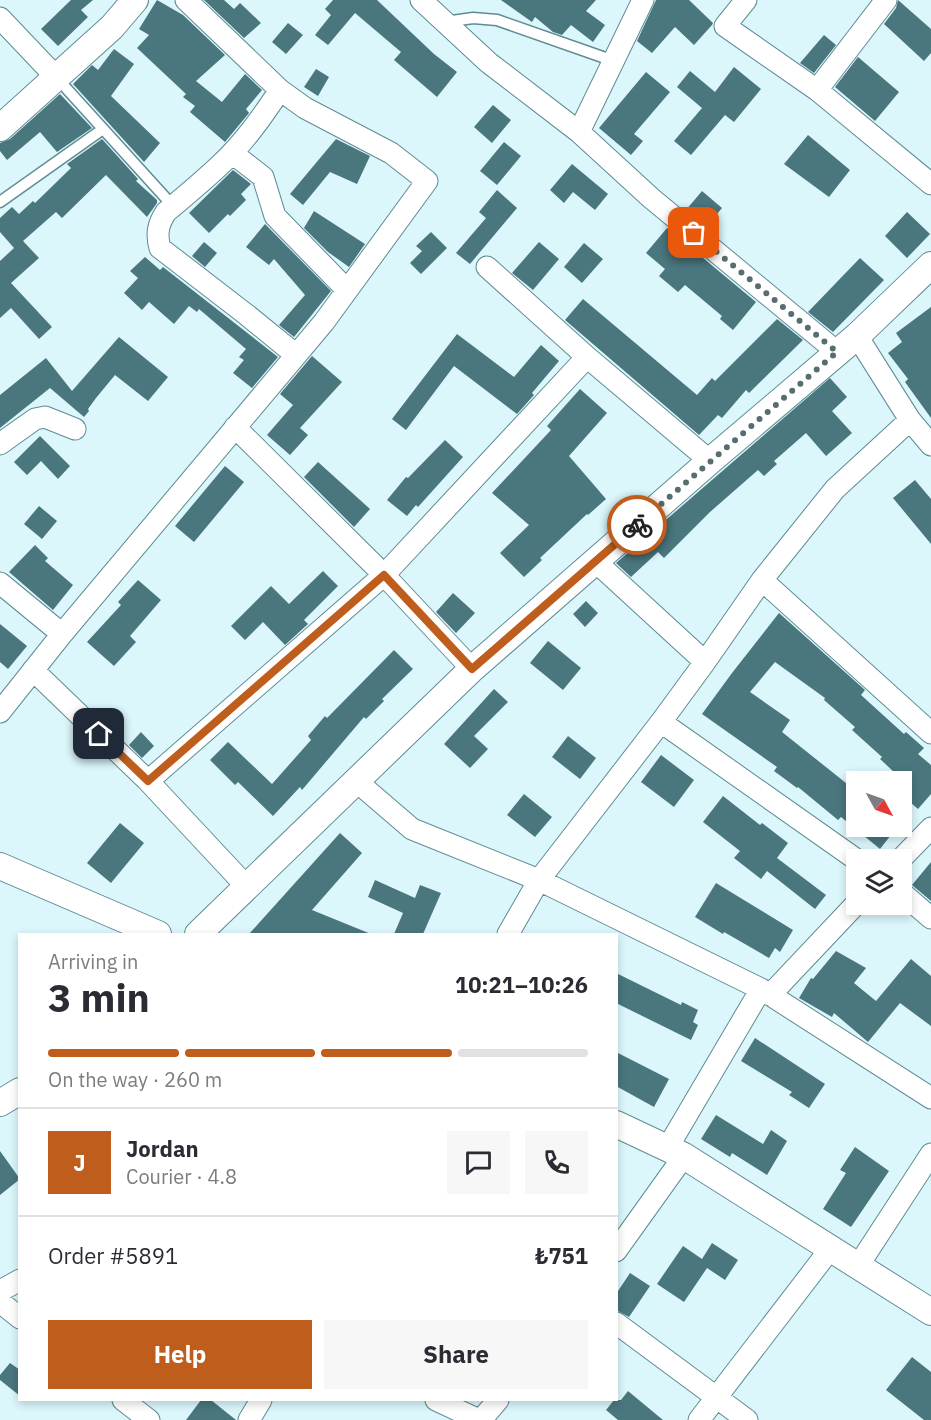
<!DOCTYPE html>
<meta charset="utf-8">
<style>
body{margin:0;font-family:"IBM Plex Sans",sans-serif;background:#f7f7f7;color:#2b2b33;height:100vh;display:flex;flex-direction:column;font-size:22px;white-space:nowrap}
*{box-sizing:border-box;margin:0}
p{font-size:20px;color:#7c7c81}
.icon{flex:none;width:33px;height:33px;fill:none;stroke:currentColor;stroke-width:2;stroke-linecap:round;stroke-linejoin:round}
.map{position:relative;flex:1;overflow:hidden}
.sheet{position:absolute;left:18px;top:933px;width:600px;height:468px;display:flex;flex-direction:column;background:#fff;border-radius:0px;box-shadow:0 3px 9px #0003}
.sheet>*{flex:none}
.needle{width:39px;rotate:130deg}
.tools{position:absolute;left:846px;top:771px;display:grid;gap:12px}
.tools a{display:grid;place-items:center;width:66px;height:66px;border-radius:0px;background:#fff;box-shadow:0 3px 9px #0003;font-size:30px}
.pin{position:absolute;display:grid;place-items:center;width:51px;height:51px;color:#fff;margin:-26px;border-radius:12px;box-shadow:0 3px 9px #0006}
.courier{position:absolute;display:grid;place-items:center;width:60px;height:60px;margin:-30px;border:4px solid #be5d1c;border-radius:50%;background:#fff;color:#222;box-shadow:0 2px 8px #0007}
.summary em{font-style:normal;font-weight:800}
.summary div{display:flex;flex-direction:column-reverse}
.summary{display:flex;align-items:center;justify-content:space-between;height:102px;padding:0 30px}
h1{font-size:39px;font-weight:800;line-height:45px}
.bar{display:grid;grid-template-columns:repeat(4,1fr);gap:9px 6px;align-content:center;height:72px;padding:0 30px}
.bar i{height:8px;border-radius:4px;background:#e1e1e2}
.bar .active{background:#be5d1c}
.bar p{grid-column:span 4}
.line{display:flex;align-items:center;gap:15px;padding:0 30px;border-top:2px solid #e1e1e2}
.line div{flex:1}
.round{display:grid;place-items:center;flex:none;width:63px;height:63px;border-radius:0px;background:#f7f7f7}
.button{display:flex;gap:12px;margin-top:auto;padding:12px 30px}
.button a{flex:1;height:69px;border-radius:0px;background:#be5d1c;color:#fff;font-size:24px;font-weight:800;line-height:69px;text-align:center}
.button a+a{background:#f7f7f7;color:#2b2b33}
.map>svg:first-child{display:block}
</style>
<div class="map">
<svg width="931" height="1420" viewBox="0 0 931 1420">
<rect width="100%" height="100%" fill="#dbf7fc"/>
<path fill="#4a767e" d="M 71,0 L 93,0 L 81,10 L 88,17 L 58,46 L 41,29 Z
M 157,0 L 183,15 L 225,55 L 196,81 L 222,102 L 245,74 L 262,90 L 246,109 L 249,113 L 225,142 L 190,112 L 195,106 L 183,97 L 186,94 L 137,48 L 149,35 L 139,29 Z
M 204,0 L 224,0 L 234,9 L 240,3 L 261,23 L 244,38 Z
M 333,0 L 377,0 L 434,54 L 457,72 L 437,97 L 394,60 L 401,52 L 355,13 L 328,45 L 315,35 L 331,15 L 325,9 Z
M 501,0 L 596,0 L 586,11 L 605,25 L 593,42 L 571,25 L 562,35 L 553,32 L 535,17 L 532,22 Z
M 656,0 L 689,0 L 713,23 L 712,25 L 694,45 L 675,27 L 652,53 L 637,41 Z
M 898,0 L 931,29 L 931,53 L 924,61 L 884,24 L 896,8 Z
M 288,23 L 303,35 L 286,54 L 272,42 Z
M 824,35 L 836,45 L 814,73 L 800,63 Z
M 114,49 L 134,64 L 111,96 L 160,143 L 144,162 L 73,84 L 92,65 L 98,70 Z
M 858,57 L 899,92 L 875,121 L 835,87 Z
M 734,67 L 761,89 L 734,122 L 725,115 L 691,155 L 674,141 L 702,108 L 677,87 L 690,71 L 715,92 Z
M 316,69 L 329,77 L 318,96 L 304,87 Z
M 646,72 L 670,92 L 634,134 L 643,141 L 631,155 L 599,128 Z
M 60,94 L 92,128 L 57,152 L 40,132 L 7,160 L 0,151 L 0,143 L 10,139 Z
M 493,105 L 511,120 L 492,143 L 474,127 Z
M 808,135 L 850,170 L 829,197 L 784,164 Z
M 102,139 L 138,179 L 136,181 L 157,200 L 157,203 L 147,217 L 106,175 L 62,218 L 56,212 L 23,241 L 39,258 L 11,283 L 52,327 L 39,339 L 11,308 L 0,318 L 0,261 L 14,248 L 0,232 L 0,218 L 12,207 L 19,214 L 33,201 L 35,203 L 71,168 L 67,164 Z
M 336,139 L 370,156 L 357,184 L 330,172 L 303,205 L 290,194 Z
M 504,142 L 521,156 L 497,185 L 480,171 Z
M 572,164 L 608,194 L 595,210 L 573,192 L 564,203 L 550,190 Z
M 233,170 L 251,184 L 241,194 L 246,200 L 230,216 L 228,214 L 209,233 L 189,213 Z
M 497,190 L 517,208 L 470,264 L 456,253 L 486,218 L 479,212 Z
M 702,191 L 722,208 L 706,227 L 686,210 Z
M 314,211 L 365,244 L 349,267 L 328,252 L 304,228 Z
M 907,212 L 930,234 L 907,258 L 885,236 Z
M 265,224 L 331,291 L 294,337 L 279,325 L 305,295 L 274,259 L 269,265 L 246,247 Z
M 667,228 L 756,302 L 733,330 L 720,319 L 722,316 L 685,285 L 678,292 L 659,276 L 665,269 L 646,253 Z
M 431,232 L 447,248 L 421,274 L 410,263 L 422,251 L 416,246 Z
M 204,242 L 217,253 L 205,267 L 192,256 Z
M 539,242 L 559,259 L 533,290 L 512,273 Z
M 584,243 L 603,259 L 582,283 L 564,267 Z
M 145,257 L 160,270 L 163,267 L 278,357 L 252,388 L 233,373 L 244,360 L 239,357 L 246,349 L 199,309 L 197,312 L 189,306 L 174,324 L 149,302 L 142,310 L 124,293 L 138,278 L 130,271 Z
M 860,258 L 884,280 L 833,332 L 808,312 Z
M 583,299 L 697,395 L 712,378 L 715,381 L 777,319 L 803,340 L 749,393 L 746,390 L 722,418 L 718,415 L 699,435 L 565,320 Z
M 931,307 L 931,418 L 905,382 L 908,379 L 888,353 L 902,342 L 896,333 Z
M 457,334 L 514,377 L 541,345 L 559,361 L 532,393 L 534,395 L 517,414 L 454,366 L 406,430 L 392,419 Z
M 119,337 L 168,377 L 148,401 L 115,375 L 96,398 L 88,409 L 89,411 L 84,417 L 50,388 L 0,428 L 0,395 L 46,358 L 72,391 Z
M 312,356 L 342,382 L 300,428 L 308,435 L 290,455 L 267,435 L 293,405 L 280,394 Z
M 830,378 L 847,397 L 832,411 L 852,433 L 826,456 L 806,433 L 774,461 L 777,464 L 764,476 L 758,470 L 710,512 L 664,558 L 658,552 L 631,577 L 616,563 Z
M 580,389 L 607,413 L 569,456 L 606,499 L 588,515 L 587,514 L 540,558 L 542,560 L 524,577 L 500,553 L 529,525 L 492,493 L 551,430 L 547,426 Z
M 40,436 L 70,466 L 58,479 L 41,461 L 27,475 L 14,462 Z
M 445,440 L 463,457 L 418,507 L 416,505 L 407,516 L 387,500 L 406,477 L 408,478 Z
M 318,462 L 370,509 L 354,527 L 304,477 Z
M 225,466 L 244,482 L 194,542 L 175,526 Z
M 915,480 L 931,499 L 931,544 L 893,498 Z
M 39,506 L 57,521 L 42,539 L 24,524 Z
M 35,545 L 48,558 L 45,561 L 73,585 L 53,610 L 9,572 Z
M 323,571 L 338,586 L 304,620 L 308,624 L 285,645 L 263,622 L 245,640 L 231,626 L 271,586 L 289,604 Z
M 138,580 L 161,600 L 130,636 L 136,642 L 114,666 L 87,642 L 121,605 L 118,602 Z
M 453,593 L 475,613 L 456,633 L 436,612 Z
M 586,601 L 598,613 L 585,627 L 573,614 Z
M 779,613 L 865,690 L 861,695 L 904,734 L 906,732 L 924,748 L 918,754 L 931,765 L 931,794 L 918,809 L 903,796 L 910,787 L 880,759 L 882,757 L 852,730 L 855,727 L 824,700 L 825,698 L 775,662 L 750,692 L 790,720 L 782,732 L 856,791 L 856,826 L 898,826 L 880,849 L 841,817 L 838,820 L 798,787 L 797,788 L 774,771 L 777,767 L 702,714 L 732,673 Z
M 0,624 L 27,646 L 8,669 L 0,662 Z
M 548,641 L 581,668 L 563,690 L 530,663 Z
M 394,650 L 413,669 L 382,699 L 384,701 L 366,719 L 364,717 L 302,790 L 300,787 L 273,816 L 238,782 L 235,785 L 210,760 L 228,742 L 272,784 L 311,740 L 308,736 L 325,716 L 327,718 Z
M 494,689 L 508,702 L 474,736 L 488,749 L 470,768 L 444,744 Z
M 141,732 L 154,746 L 142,758 L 129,745 Z
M 568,736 L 596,758 L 580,779 L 552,757 Z
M 661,755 L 694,780 L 674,807 L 641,782 Z
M 524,794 L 552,817 L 535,837 L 507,815 Z
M 723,796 L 760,825 L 762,823 L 788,843 L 777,858 L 826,895 L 815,909 L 767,871 L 761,879 L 734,858 L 740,851 L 703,822 Z
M 120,823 L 144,843 L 111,883 L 87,863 Z
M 340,833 L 362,853 L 312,910 L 371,934 L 249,934 Z
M 931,862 L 931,901 L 912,885 Z
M 375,880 L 415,898 L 420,885 L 441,893 L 423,934 L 394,934 L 403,913 L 368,897 Z
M 716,883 L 793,930 L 780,952 L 775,948 L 769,958 L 724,932 L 723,934 L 695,917 Z
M 836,951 L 866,968 L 854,983 L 876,1001 L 911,959 L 931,976 L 931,1026 L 900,1003 L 868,1042 L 834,1013 L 832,1017 L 799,998 L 811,978 L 813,979 Z
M 616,973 L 681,1005 L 682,1002 L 698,1010 L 693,1022 L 698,1025 L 691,1040 L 616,1003 Z
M 755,1038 L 825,1084 L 809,1108 L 789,1095 L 792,1092 L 741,1061 Z
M 616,1052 L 669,1079 L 654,1107 L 616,1086 Z
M 716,1115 L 763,1144 L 771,1130 L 787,1141 L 767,1175 L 732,1153 L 730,1157 L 701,1139 Z
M 855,1147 L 889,1171 L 851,1227 L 823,1209 L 846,1173 L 840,1170 Z
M 0,1151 L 20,1179 L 0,1195 Z
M 712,1243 L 738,1260 L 725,1280 L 707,1268 L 684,1302 L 657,1284 L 683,1246 L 702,1259 Z
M 630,1273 L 650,1286 L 629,1317 L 616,1310 L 616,1294 Z
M 912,1357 L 931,1372 L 931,1420 L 924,1420 L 886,1390 Z
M 10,1363 L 20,1370 L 20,1396 L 0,1380 L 0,1375 Z
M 628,1391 L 663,1420 L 618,1420 L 606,1410 L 614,1400 L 621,1400 Z
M 201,1400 L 211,1400 L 236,1420 L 186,1420 Z"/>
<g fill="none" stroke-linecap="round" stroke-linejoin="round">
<defs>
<path id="service" d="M 445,22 L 473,18 L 497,20 L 614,61
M 56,77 L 173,206
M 0,202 L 103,129"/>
<path id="minor" d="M 421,0 L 489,63 L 579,132 L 651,198 L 837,352
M 746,0 L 725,26 L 817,90 L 931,184
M 0,18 L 55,76
M 280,90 C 262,117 243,144 219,166 C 202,182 184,197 166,212 C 158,224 156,234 160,248 L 247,315 L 296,355
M 817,90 L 886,0
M 579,132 L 643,0
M 232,153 L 263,177 L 275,216 L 347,290
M 487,267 L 587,357 L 710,461
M 857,336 L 910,420 L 931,445
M 235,427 L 384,575 L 472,669
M 0,444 L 35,419 L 45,417 L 75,429
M 595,561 L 705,662
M 762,580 L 931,733
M 0,583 L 62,634
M 33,670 L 148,781 L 247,887
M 0,712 L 62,634 L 324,322 L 427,181 L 391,153 L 305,108 L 280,90 L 186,0
M 661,722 L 857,860
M 355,780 L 412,829 L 539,880 L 761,989 L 931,1098
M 148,781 L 384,575 L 587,357
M 900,860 L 931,828
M 902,893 L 931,918
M 508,934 L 539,880 L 661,722 L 705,662 L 762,580 L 835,489 L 910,420
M 770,995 L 856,904
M 668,1147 L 761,989
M 616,1251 L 684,1156
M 858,1266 L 931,1154
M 0,1291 L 20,1280
M 0,1302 L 20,1318
M 616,1323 L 747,1420
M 123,1400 L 149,1420
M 436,1400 L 479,1420
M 249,1420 L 261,1400
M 481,1420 L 498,1400
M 699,1420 L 831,1248"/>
<path id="tertiary" d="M 0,128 L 112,27 L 135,0
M 0,866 L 158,934
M 198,934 L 472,669 L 710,461 L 857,336 L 931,265
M 0,1103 L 20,1091
M 616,1124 L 684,1156 L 931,1312"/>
</defs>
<use href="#service" stroke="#5f8b93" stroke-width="13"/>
<use href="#minor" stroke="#5f8b93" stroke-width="23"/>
<use href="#tertiary" stroke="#5f8b93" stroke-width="28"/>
<use href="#service" stroke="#fff" stroke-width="10"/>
<use href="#minor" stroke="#fff" stroke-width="21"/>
<use href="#tertiary" stroke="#fff" stroke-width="26"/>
</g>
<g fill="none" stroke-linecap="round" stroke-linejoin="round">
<path stroke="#576d70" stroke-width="6" stroke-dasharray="0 10.8" d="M 637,525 L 837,352 L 694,233"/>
<path stroke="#be5d1c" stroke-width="8" d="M 99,734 L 148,781 L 384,575 L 472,669 L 637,525"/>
</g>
</svg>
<div class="tools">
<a><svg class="needle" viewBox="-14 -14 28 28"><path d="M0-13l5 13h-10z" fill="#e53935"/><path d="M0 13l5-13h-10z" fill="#7c7c81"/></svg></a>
<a><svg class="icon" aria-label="layers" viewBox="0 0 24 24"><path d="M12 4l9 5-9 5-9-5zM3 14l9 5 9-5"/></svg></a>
</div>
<div class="pin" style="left:694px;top:233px;background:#ea580c"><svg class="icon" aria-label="bag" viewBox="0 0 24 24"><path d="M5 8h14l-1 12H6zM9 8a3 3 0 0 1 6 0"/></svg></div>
<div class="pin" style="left:99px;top:734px;background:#1f2937"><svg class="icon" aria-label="home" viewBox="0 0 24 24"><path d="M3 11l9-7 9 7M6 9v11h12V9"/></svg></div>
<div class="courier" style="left:637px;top:525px"><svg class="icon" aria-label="bike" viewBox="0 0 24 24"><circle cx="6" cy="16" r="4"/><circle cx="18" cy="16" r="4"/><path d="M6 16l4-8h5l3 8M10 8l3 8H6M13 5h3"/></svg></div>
<section class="sheet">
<div class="summary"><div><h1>3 min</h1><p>Arriving in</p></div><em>10:21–10:26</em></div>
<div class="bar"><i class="active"></i><i class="active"></i><i class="active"></i><i></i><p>On the way · 260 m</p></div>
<div class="line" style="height:108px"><b class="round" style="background:#be5d1c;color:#fff">J</b><div><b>Jordan</b><p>Courier · 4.8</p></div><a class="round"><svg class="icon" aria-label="chat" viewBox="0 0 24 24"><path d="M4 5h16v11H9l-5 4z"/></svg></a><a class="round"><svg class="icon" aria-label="phone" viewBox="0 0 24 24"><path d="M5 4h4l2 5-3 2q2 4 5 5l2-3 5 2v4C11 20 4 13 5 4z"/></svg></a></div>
<div class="line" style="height:78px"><div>Order #5891</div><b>₺751</b></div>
<div class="button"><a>Help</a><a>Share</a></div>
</section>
</div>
